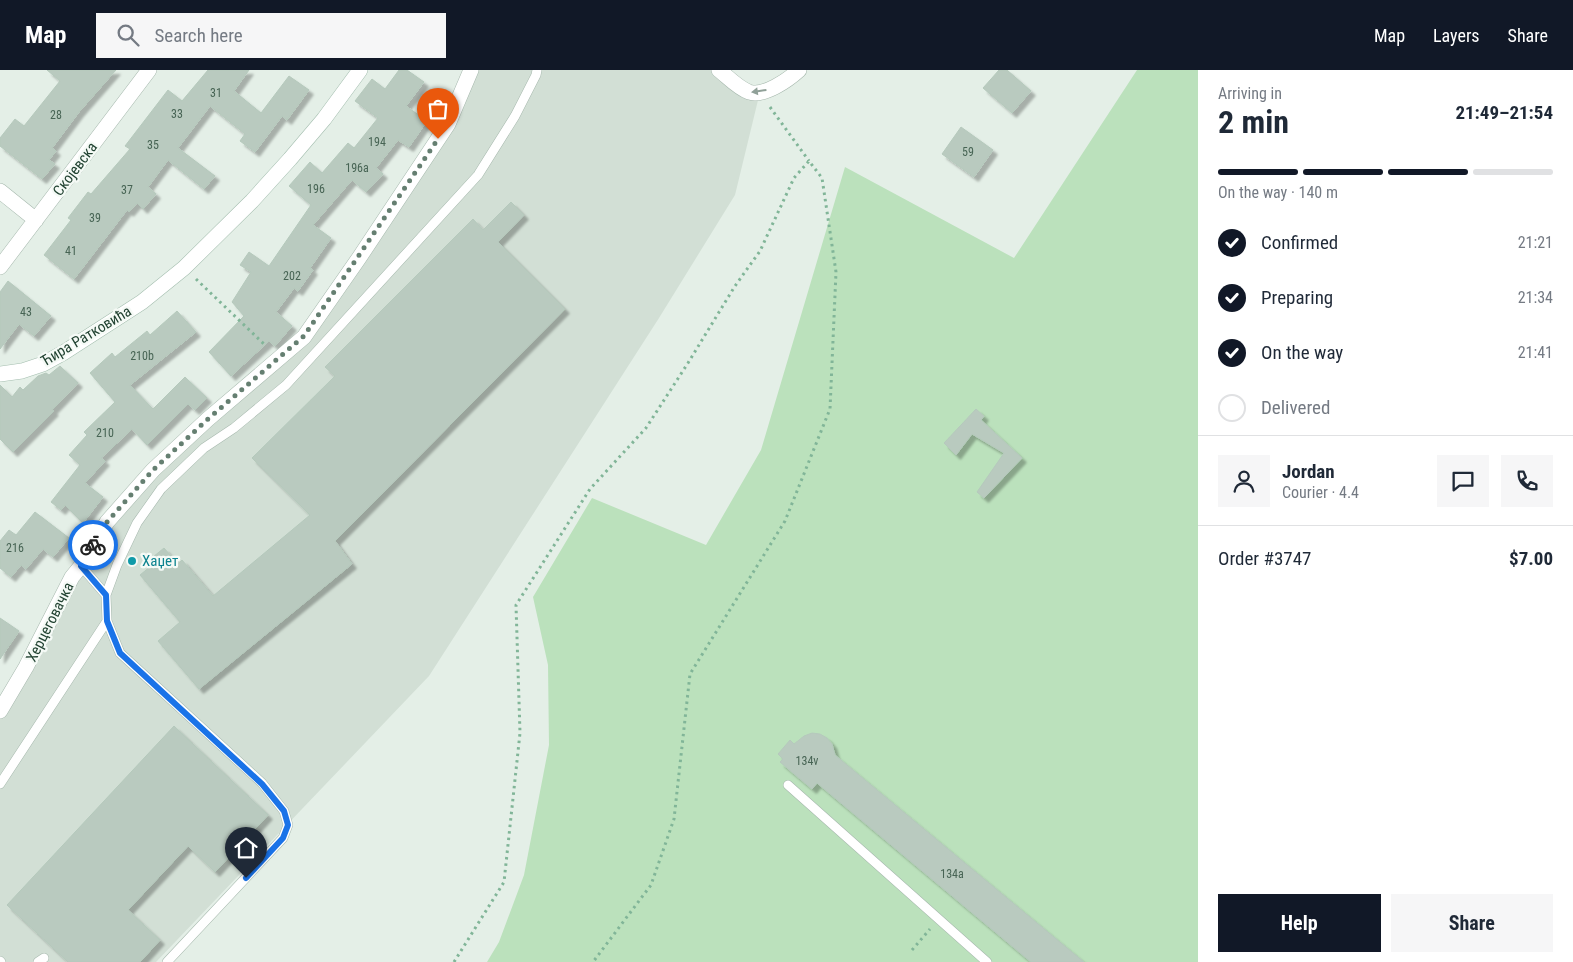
<!DOCTYPE html>
<meta charset="utf-8">
<style>
body{margin:0;font-family:"Roboto Condensed",sans-serif;background:#f6f6f7;color:#1f2937;height:100vh;display:flex;flex-direction:column;font-size:19px;white-space:nowrap}
*{box-sizing:border-box;margin:0}
p{font-size:16px;color:#747a83}
.icon{flex:none;width:28px;height:28px;fill:none;stroke:currentColor;stroke-width:2;stroke-linecap:round;stroke-linejoin:round}
.map{position:relative;flex:1;overflow:hidden}
.sheet{display:flex;flex-direction:column;background:#fff;width:375px}
.sheet>*{flex:none}
.pin{position:absolute;display:grid;place-items:center;width:42px;height:42px;color:#fff;margin:-51px -21px;border-radius:50% 50% 50% 0;rotate:-45deg;box-shadow:0 0 5px #0007}
.pin .icon{rotate:45deg}
.courier{position:absolute;display:grid;place-items:center;width:50px;height:50px;margin:-25px;border:4px solid #1a73e8;border-radius:50%;background:#fff;color:#222;box-shadow:0 1px 6px #0007}
.head em{font-style:normal;font-weight:700}
.head div{display:flex;flex-direction:column-reverse}
.head{display:flex;align-items:center;justify-content:space-between;height:85px;padding:0 20px}
h1{font-size:32px;font-weight:700;line-height:38px}
.bar{display:grid;grid-template-columns:repeat(4,1fr);gap:8px 5px;align-content:center;height:60px;padding:0 20px}
.bar i{height:6px;border-radius:4px;background:#e0e1e3}
.bar .selected{background:#111827}
.bar p{grid-column:span 4}
.line{display:flex;align-items:center;gap:12px;padding:0 20px;border-top:1px solid #e0e1e3}
.line div{flex:1}
.round{display:grid;place-items:center;flex:none;width:52px;height:52px;border-radius:0px;background:#f6f6f7}
ol{padding:0 20px;list-style:none}
li{display:flex;align-items:center;gap:15px;height:55px}
li p{margin-inline-start:auto}
li .icon{padding:5px;border-radius:50%;background:#111827;color:#fff;stroke-width:4}
li:last-child{color:#747a83}
li i{width:28px;height:28px;border:2px solid #e0e1e3;border-radius:50%}
.action{display:flex;gap:10px;margin-top:auto;padding:10px 20px}
.action a{flex:1;height:58px;border-radius:0px;background:#111827;color:#fff;font-size:20px;font-weight:700;line-height:58px;text-align:center}
.action a+a{background:#f6f6f7;color:#1f2937}
header{display:flex;align-items:center;gap:30px;box-sizing:border-box;height:70px;padding:0 25px;background:#111827;color:#fff}
header strong{font-size:24px}
nav{display:flex;gap:28px;margin-inline-start:auto;font-size:18px}
.search{width:350px;height:45px;background:#f6f6f7;display:flex;align-items:center;gap:12px;box-sizing:border-box;padding:0 18px;border-radius:0px;color:#747a83;font-size:19px}
main{display:flex;flex:1;min-height:0}
.map>svg:first-child{display:block}
</style>
<header>
<strong>Map</strong>
<div class="search"><svg class="icon" aria-label="search" viewBox="0 0 24 24"><circle cx="10" cy="10" r="6"/><path d="M15 15l6 6"/></svg>Search here</div>
<nav><a>Map</a><a>Layers</a><a>Share</a></nav>
</header>
<main>
<div class="map">
<svg width="1198" height="892" viewBox="0 0 1198 892">
<defs>
<filter id="shadow"><feDropShadow dx="4.5" dy="4.5" stdDeviation="1" flood-color="#0004"/></filter>
</defs>
<rect width="100%" height="100%" fill="#e4efe7"/>
<path fill="#d2dfd5" d="M 471,0 L 719,0 L 760,22 L 735,125 L 659,248 L 429,606 L 156,892 L 0,892 L 0,641 L 107,452 L 304,267 L 448,55 Z"/>
<path fill="#bbe1bc" d="M 1137,0 L 1198,0 L 1198,892 L 487,892 L 499,872 L 524,805 L 549,675 L 548,595 L 533,527 L 592,428 L 706,475 L 761,380 L 845,97 L 1014,188 Z"/>
<path fill="#b9cabf" stroke="#b5c9bc" filter="url(#shadow)" d="M 47,0 L 116,0 L 79,42 L 52,78 L 56,81 L 49,90 L 55,94 L 42,109 L 0,76 L 0,68 L 15,49 L 24,56 L 60,11 Z
M 208,0 L 249,0 L 234,21 L 261,43 L 289,6 L 309,20 L 287,50 L 282,46 L 255,82 L 240,71 L 245,64 L 210,36 L 178,78 L 215,106 L 204,119 L 168,90 L 148,117 L 156,124 L 143,139 L 137,133 L 129,142 L 127,140 L 74,209 L 44,185 L 71,150 L 68,148 L 88,122 L 91,124 L 130,79 L 125,76 L 168,20 L 182,31 Z
M 399,0 L 407,0 L 424,12 L 406,36 L 427,51 L 409,77 L 398,70 L 376,98 L 383,104 L 366,122 L 352,110 L 313,155 L 331,168 L 310,198 L 313,200 L 298,221 L 294,218 L 276,242 L 292,256 L 275,276 L 269,271 L 231,306 L 209,282 L 244,246 L 232,232 L 251,202 L 240,195 L 249,182 L 269,196 L 311,135 L 289,116 L 310,92 L 322,103 L 348,73 L 354,78 L 378,48 L 355,31 L 372,9 L 385,19 Z
M 999,0 L 1007,0 L 1031,21 L 1012,43 L 983,18 Z
M 961,57 L 993,80 L 974,107 L 942,84 Z
M 511,132 L 524,145 L 498,172 L 565,239 L 335,471 L 352,494 L 199,619 L 158,571 L 180,552 L 140,505 L 151,496 L 148,491 L 164,478 L 178,494 L 182,490 L 213,526 L 310,445 L 252,388 L 335,306 L 325,297 L 473,149 L 483,160 Z
M 8,211 L 51,246 L 34,266 L 19,254 L 0,279 L 0,222 Z
M 177,241 L 196,262 L 130,315 L 153,339 L 185,307 L 207,328 L 195,340 L 188,334 L 147,375 L 132,359 L 101,388 L 105,391 L 85,413 L 103,427 L 83,453 L 65,435 L 61,440 L 51,432 L 80,395 L 69,385 L 87,365 L 84,362 L 115,332 L 90,303 L 112,283 L 115,287 L 147,261 L 150,265 Z
M 60,296 L 78,313 L 52,340 L 54,341 L 13,382 L 0,369 L 0,315 L 12,327 L 20,317 L 23,320 L 38,306 L 46,303 L 49,305 Z
M 976,339 L 984,346 L 981,350 L 1022,388 L 984,428 L 977,422 L 1004,383 L 972,364 L 956,385 L 944,373 Z
M 35,442 L 69,468 L 53,487 L 43,479 L 26,499 L 21,495 L 11,507 L 0,498 L 0,471 L 9,460 L 16,465 Z
M 0,548 L 19,561 L 0,589 Z
M 174,656 L 268,745 L 215,802 L 188,776 L 128,840 L 160,870 L 140,892 L 68,892 L 7,835 Z
M 812,663 L 820,664 L 827,668 L 832,674 L 835,685 L 1084,892 L 1031,892 L 817,713 L 812,719 L 780,692 L 783,689 L 778,684 L 790,670 L 794,674 L 804,666 Z"/>
<g fill="none" stroke-linecap="round" stroke-linejoin="round">
<defs>
<path id="lane" d="M 106,525 L 117,495 L 137,453 L 161,419 L 204,378 L 234,358 L 286,315 L 478,105 L 515,46 L 536,5 L 537,0
M 107,551 L 120,583 L 262,713 L 284,741 L 288,755 L 283,768 L 167,892
M 0,714 L 107,551 L 106,525 L 81,496
M 788,715 L 987,892
M 0,891 L 1,892
M 38,892 L 44,888"/>
<path id="street" d="M 719,0 C 728,7 738,18 749,22 C 764,27 788,10 799,0
M 0,121 L 36,150
M 0,197 L 149,0
M 0,641 L 26,597 L 72,507 L 81,496 L 107,452 L 153,400 L 208,349 L 304,267 L 359,188 L 448,54 L 471,0"/>
<path id="secondary" d="M 0,304 L 22,301 L 43,294 L 63,283 L 142,232 L 184,198 L 252,131 L 290,89 L 324,49 L 360,0"/>
</defs>
<use href="#lane" stroke="#a6b8ad" stroke-width="10"/>
<use href="#street" stroke="#a6b8ad" stroke-width="16"/>
<use href="#secondary" stroke="#a4beaf" stroke-width="16"/>
<path stroke="#81b598" stroke-width="3" stroke-dasharray="2.5 4" stroke-linecap="butt" d="M 770,37 L 809,91
M 196,209 L 266,276
M 912,880 L 930,859
M 454,892 L 504,812 L 520,663 L 516,535 L 590,419 L 646,358 L 688,293 L 735,216 L 760,181 L 794,108 L 809,91 L 822,108 L 836,202 L 830,339 L 785,451 L 690,604 L 674,749 L 651,815 L 593,892"/>
<use href="#lane" stroke="#fff" stroke-width="9"/>
<use href="#street" stroke="#fff" stroke-width="15"/>
<use href="#secondary" stroke="#fff" stroke-width="15"/>
</g>
<defs><path id="oneway-solid" d="M-6-.8H1V-3.2L6.5 0L1 3.2V.8H-6Z" transform="scale(1.25)"/></defs>
<use fill="#90a098" href="#oneway-solid" transform="translate(759 21) rotate(172)"/>
<g fill="none" stroke-linecap="round" stroke-linejoin="round">
<path stroke="#657f71" stroke-width="5" stroke-dasharray="0 9" d="M 93,475 L 107,452 L 153,400 L 208,349 L 304,266 L 438,69"/>
<path stroke="#1a73e8" stroke-width="6" d="M 93,475 L 81,496 L 106,525 L 107,551 L 120,583 L 262,714 L 284,741 L 288,755 L 283,768 L 246,808"/>
</g>
<circle fill="#0f9aa8" stroke="#f5faf6" stroke-width="2" cx="132" cy="491" r="5"/>
<g text-anchor="middle" stroke-width="4.5" stroke-linejoin="round" paint-order="stroke">
<g font-size="12" fill="#476454">
<text x="216" y="27">31</text>
<text x="177" y="48">33</text>
<text x="56" y="49">28</text>
<text x="377" y="76">194</text>
<text x="153" y="79">35</text>
<text x="968" y="86">59</text>
<text x="357" y="102">196a</text>
<text x="316" y="123">196</text>
<text x="127" y="124">37</text>
<text x="95" y="152">39</text>
<text x="71" y="185">41</text>
<text x="292" y="210">202</text>
<text x="26" y="246">43</text>
<text x="142" y="290">210b</text>
<text x="105" y="367">210</text>
<text x="15" y="482">216</text>
<text x="807" y="695">134v</text>
<text x="952" y="808">134a</text>
</g>
<g font-size="15" fill="#214231" stroke="#f5faf6">
<text transform="translate(75 99) rotate(-53)" y="5">Скојевска</text>
<text transform="translate(86 266) rotate(-31)" y="5">Ћира Ратковића</text>
<text transform="translate(50 552) rotate(-63)" y="5">Херцеговачка</text>
</g>
<g font-size="15" fill="#0d838f" stroke="#f5faf6" text-anchor="start">
<text x="142" y="496">Хаџет</text>
</g>
</g>
</svg>
<div class="pin" style="left:438px;top:69px;background:#ea580c"><svg class="icon" aria-label="bag" viewBox="0 0 24 24"><path d="M5 8h14l-1 12H6zM9 8a3 3 0 0 1 6 0"/></svg></div>
<div class="pin" style="left:246px;top:808px;background:#1f2937"><svg class="icon" aria-label="home" viewBox="0 0 24 24"><path d="M3 11l9-7 9 7M6 9v11h12V9"/></svg></div>
<div class="courier" style="left:93px;top:475px"><svg class="icon" aria-label="bike" viewBox="0 0 24 24"><circle cx="6" cy="16" r="4"/><circle cx="18" cy="16" r="4"/><path d="M6 16l4-8h5l3 8M10 8l3 8H6M13 5h3"/></svg></div>
</div>
<section class="sheet">
<div class="head"><div><h1>2 min</h1><p>Arriving in</p></div><em>21:49–21:54</em></div>
<div class="bar"><i class="selected"></i><i class="selected"></i><i class="selected"></i><i></i><p>On the way · 140 m</p></div>
<ol>
<li><svg class="icon" aria-label="check" viewBox="0 0 24 24"><path d="M5 12l5 5 9-10"/></svg>Confirmed<p>21:21</p></li>
<li><svg class="icon" aria-label="check" viewBox="0 0 24 24"><path d="M5 12l5 5 9-10"/></svg>Preparing<p>21:34</p></li>
<li><svg class="icon" aria-label="check" viewBox="0 0 24 24"><path d="M5 12l5 5 9-10"/></svg>On the way<p>21:41</p></li>
<li><i></i>Delivered</li>
</ol>
<div class="line" style="height:90px"><a class="round"><svg class="icon" aria-label="person" viewBox="0 0 24 24"><circle cx="12" cy="8" r="4"/><path d="M4 21q1-7 8-7t8 7"/></svg></a><div><b>Jordan</b><p>Courier · 4.4</p></div><a class="round"><svg class="icon" aria-label="chat" viewBox="0 0 24 24"><path d="M4 5h16v11H9l-5 4z"/></svg></a><a class="round"><svg class="icon" aria-label="phone" viewBox="0 0 24 24"><path d="M5 4h4l2 5-3 2q2 4 5 5l2-3 5 2v4C11 20 4 13 5 4z"/></svg></a></div>
<div class="line" style="height:65px"><div>Order #3747</div><b>$7.00</b></div>
<div class="action"><a>Help</a><a>Share</a></div>
</section>
</main>
